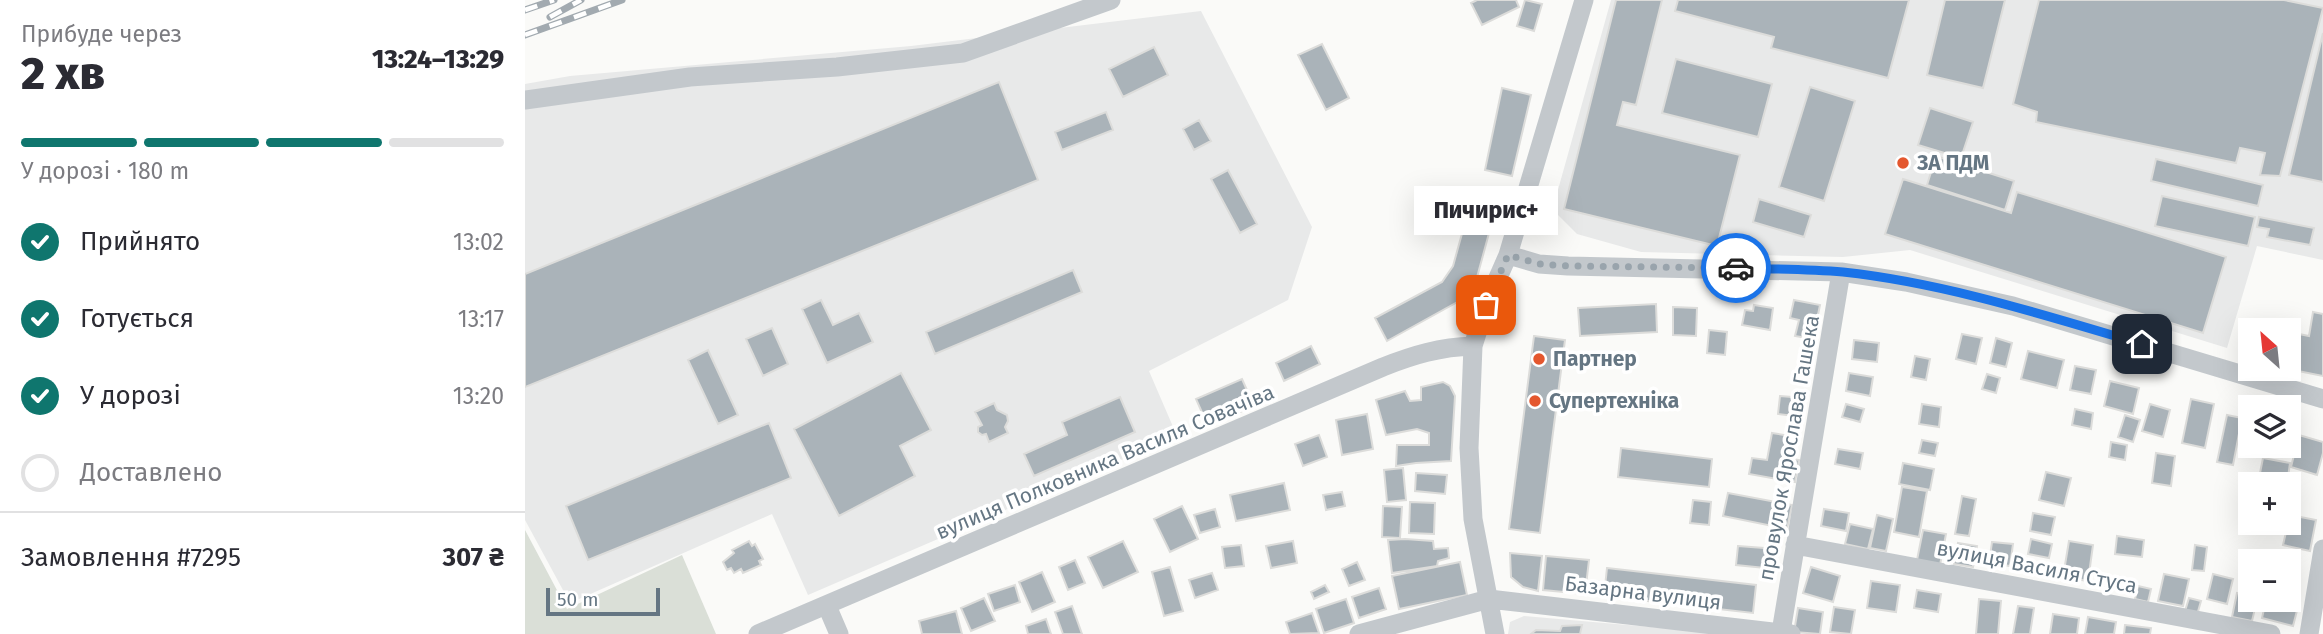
<!DOCTYPE html>
<html lang="uk">
<meta charset="utf-8">
<style>
body{margin:0;font-family:"Fira Sans",sans-serif;background:#f7f7f7;color:#2b2b33;height:100vh;display:flex;flex-direction:column;font-size:26px;white-space:nowrap}
*{box-sizing:border-box;margin:0}
p{font-size:23px;color:#7c7c81}
.icon{flex:none;width:38px;height:38px;fill:none;stroke:currentColor;stroke-width:2;stroke-linecap:round;stroke-linejoin:round}
.map{position:relative;flex:1;overflow:hidden}
.details{display:flex;flex-direction:column;background:#fff;width:525px}
.details>*{flex:none}
.needle{width:46px;rotate:333deg}
.buttons{position:absolute;left:1713px;top:318px;display:grid;gap:14px}
.buttons a{display:grid;place-items:center;width:63px;height:63px;border-radius:0px;background:#fff;box-shadow:0 7px 28px #0002;font-size:35px}
.scale{position:absolute;left:21px;bottom:18px;width:114px;box-sizing:border-box;padding-left:7px;border:4px solid #657683;border-top:0;font-size:19px;line-height:24px;white-space:nowrap;color:#657683;-webkit-text-stroke:5px #fff;paint-order:stroke}
.pin{position:absolute;display:grid;place-items:center;width:60px;height:60px;color:#fff;margin:-30px;border-radius:14px;box-shadow:0 4px 10px #0006}
.courier{position:absolute;display:grid;place-items:center;width:70px;height:70px;margin:-35px;border:5px solid #1a73e8;border-radius:50%;background:#fff;color:#222;box-shadow:0 2px 9px #0007}
.bubble{position:absolute;height:49px;border-radius:0px;background:#fff;box-shadow:0 7px 28px #0002;font-size:23px;font-weight:800;line-height:49px;text-align:center}
.overview em{font-style:normal;font-weight:800}
.overview div{display:flex;flex-direction:column-reverse}
.overview{display:flex;align-items:center;justify-content:space-between;height:119px;padding:0 21px}
h1{font-size:46px;font-weight:800;line-height:52px}
.bar{display:grid;grid-template-columns:repeat(4,1fr);gap:10px 7px;align-content:center;height:84px;padding:0 21px}
.bar i{height:9px;border-radius:5px;background:#e1e1e2}
.bar .on{background:#0f766e}
.bar p{grid-column:span 4}
.line{display:flex;align-items:center;gap:18px;padding:0 21px;border-top:2px solid #e1e1e2}
.line div{flex:1}
ol{padding:0 21px;list-style:none}
li{display:flex;align-items:center;gap:21px;height:77px}
li p{margin-inline-start:auto}
li .icon{padding:7px;border-radius:50%;background:#0f766e;color:#fff;stroke-width:4}
li:last-child{color:#7c7c81}
li i{width:38px;height:38px;border:4px solid #e1e1e2;border-radius:50%}
main{display:flex;flex:1;min-height:0}
.map>svg:first-child{display:block}
</style>
<main>
<section class="details">
<div class="overview"><div><h1>2 хв</h1><p>Прибуде через</p></div><em>13:24–13:29</em></div>
<div class="bar"><i class="on"></i><i class="on"></i><i class="on"></i><i></i><p>У дорозі · 180 m</p></div>
<ol>
<li><svg class="icon" aria-label="check" viewBox="0 0 24 24"><path d="M5 12l5 5 9-10"/></svg>Прийнято<p>13:02</p></li>
<li><svg class="icon" aria-label="check" viewBox="0 0 24 24"><path d="M5 12l5 5 9-10"/></svg>Готується<p>13:17</p></li>
<li><svg class="icon" aria-label="check" viewBox="0 0 24 24"><path d="M5 12l5 5 9-10"/></svg>У дорозі<p>13:20</p></li>
<li><i></i>Доставлено</li>
</ol>
<div class="line" style="height:91px"><div>Замовлення #7295</div><b>307 ₴</b></div>
</section>
<div class="map">
<svg width="1798" height="634" viewBox="0 0 1798 634">
<rect width="100%" height="100%" fill="#fafaf8"/>
<path fill="#e8e9e9" d="M 1086,0 L 1798,0 L 1798,260 L 1732,246 L 1702,348 L 1385,250 L 1318,257 L 1116,252 L 1052,234 L 1032,214 L 1031,197 Z
M 676,11 L 787,227 L 763,300 L 624,371 L 652,436 L 283,595 L 247,514 L 45,603 L 0,520 L 0,84 L 45,76 L 386,46 Z
M 999,616 L 1206,634 L 983,634 L 985,622 Z"/>
<path fill="#dadfd7" d="M 0,530 L 42,609 L 157,555 L 191,634 L 0,634 Z"/>
<path fill="#aab3b9" stroke="#dcdcda" stroke-width="2" d="M 952,0 L 991,0 L 994,7 L 957,25 L 946,3 Z
M 1000,0 L 1017,4 L 1009,31 L 992,26 Z
M 1091,0 L 1137,0 L 1111,105 L 1098,102 L 1092,125 L 1215,155 L 1192,246 L 1039,209 Z
M 1153,0 L 1384,0 L 1363,78 L 1246,48 L 1249,37 L 1150,11 Z
M 1420,0 L 1480,0 L 1458,88 L 1402,75 Z
M 1514,0 L 1759,0 L 1798,8 L 1755,176 L 1735,175 L 1740,153 L 1715,148 L 1711,163 L 1511,122 L 1512,112 L 1488,104 Z
M 1798,33 L 1798,182 L 1764,175 Z
M 797,44 L 824,98 L 801,110 L 773,55 Z
M 629,47 L 643,75 L 598,97 L 584,69 Z
M 1151,59 L 1247,84 L 1233,137 L 1137,113 Z
M 474,82 L 513,180 L 0,387 L 0,274 Z
M 1285,87 L 1330,101 L 1299,201 L 1254,187 Z
M 977,88 L 1006,95 L 987,176 L 960,170 Z
M 1405,108 L 1448,122 L 1436,158 L 1393,145 Z
M 581,112 L 588,130 L 537,150 L 530,132 Z
M 674,120 L 686,141 L 669,150 L 658,129 Z
M 1411,156 L 1489,181 L 1480,210 L 1402,185 Z
M 1631,159 L 1738,185 L 1733,206 L 1626,181 Z
M 703,170 L 732,224 L 715,233 L 686,179 Z
M 1378,179 L 1486,213 L 1492,192 L 1701,257 L 1678,333 L 1360,234 Z
M 948,194 L 973,200 L 951,281 L 936,300 L 862,341 L 850,318 L 917,282 L 928,266 Z
M 1637,196 L 1730,217 L 1723,246 L 1630,226 Z
M 1234,199 L 1286,215 L 1279,237 L 1228,222 Z
M 1734,217 L 1789,228 L 1785,245 L 1742,237 L 1744,229 L 1732,227 Z
M 548,270 L 557,292 L 410,354 L 401,332 Z
M 296,300 L 308,325 L 334,313 L 348,342 L 302,363 L 277,309 Z
M 1269,300 L 1295,305 L 1288,339 L 1270,336 L 1274,320 L 1265,318 Z
M 1131,304 L 1132,332 L 1055,336 L 1053,308 Z
M 1229,305 L 1248,308 L 1245,330 L 1217,325 L 1220,310 L 1228,311 Z
M 1148,307 L 1172,308 L 1171,336 L 1148,335 Z
M 1788,312 L 1798,314 L 1798,376 L 1763,369 L 1764,332 L 1784,336 Z
M 1723,325 L 1757,331 L 1726,331 L 1726,352 L 1718,350 Z
M 247,328 L 263,364 L 238,376 L 221,339 Z
M 1184,330 L 1202,332 L 1200,355 L 1182,353 Z
M 1437,334 L 1457,338 L 1451,364 L 1431,359 Z
M 1009,336 L 1040,340 L 1015,533 L 984,529 Z
M 1471,338 L 1487,343 L 1481,367 L 1465,363 Z
M 1329,340 L 1354,343 L 1352,362 L 1327,359 Z
M 786,346 L 795,364 L 759,381 L 751,363 Z
M 183,350 L 213,415 L 193,424 L 163,360 Z
M 1503,351 L 1539,360 L 1532,388 L 1496,379 Z
M 1390,356 L 1405,359 L 1401,380 L 1386,377 Z
M 1550,366 L 1571,370 L 1566,394 L 1545,390 Z
M 376,373 L 406,430 L 375,446 L 390,476 L 314,516 L 269,429 Z
M 1324,373 L 1348,377 L 1345,396 L 1321,391 Z
M 1462,374 L 1475,378 L 1471,393 L 1457,389 Z
M 717,379 L 729,406 L 683,426 L 671,399 Z
M 1585,381 L 1614,388 L 1608,414 L 1579,406 Z
M 918,382 L 925,386 L 930,396 L 926,461 L 891,463 L 871,466 L 872,445 L 904,445 L 904,433 L 892,429 L 861,435 L 851,400 L 880,391 L 885,401 L 896,400 L 896,387 Z
M 1255,396 L 1279,398 L 1277,417 L 1253,414 Z
M 595,397 L 610,432 L 509,476 L 499,454 L 542,435 L 537,422 Z
M 1666,399 L 1689,404 L 1680,448 L 1657,443 Z
M 469,403 L 472,410 L 482,415 L 483,421 L 480,427 L 483,433 L 464,442 L 461,434 L 457,435 L 453,432 L 453,427 L 457,425 L 450,412 Z
M 1321,404 L 1339,409 L 1335,422 L 1317,417 Z
M 1397,404 L 1416,407 L 1414,427 L 1394,424 Z
M 1625,404 L 1645,410 L 1638,437 L 1617,431 Z
M 1550,409 L 1568,413 L 1566,429 L 1547,425 Z
M 842,414 L 848,449 L 817,455 L 811,420 Z
M 1600,415 L 1615,420 L 1608,442 L 1593,437 Z
M 1702,415 L 1717,418 L 1708,465 L 1692,462 Z
M 244,423 L 266,478 L 63,560 L 41,506 Z
M 1247,433 L 1265,436 L 1261,458 L 1274,460 L 1270,482 L 1224,474 L 1227,458 L 1242,460 Z
M 1767,433 L 1798,442 L 1798,453 L 1792,475 L 1766,467 L 1769,455 L 1761,453 Z
M 794,435 L 802,457 L 778,466 L 770,444 Z
M 1397,440 L 1413,443 L 1410,456 L 1394,453 Z
M 1586,442 L 1602,445 L 1600,460 L 1584,457 Z
M 1096,448 L 1187,459 L 1184,487 L 1093,477 Z
M 1313,449 L 1338,453 L 1335,469 L 1310,464 Z
M 1631,453 L 1650,456 L 1646,486 L 1627,483 Z
M 1738,458 L 1765,463 L 1762,485 L 1733,483 Z
M 1378,463 L 1409,469 L 1405,490 L 1374,484 Z
M 878,468 L 881,500 L 862,502 L 859,470 Z
M 1521,472 L 1546,478 L 1539,506 L 1514,500 Z
M 891,473 L 922,475 L 920,494 L 890,491 Z
M 759,483 L 765,510 L 711,521 L 705,495 Z
M 1377,487 L 1402,491 L 1394,537 L 1369,532 Z
M 817,492 L 820,506 L 801,510 L 798,495 Z
M 1203,493 L 1267,505 L 1262,529 L 1198,516 Z
M 1437,496 L 1451,499 L 1444,536 L 1430,534 Z
M 1168,500 L 1186,502 L 1184,525 L 1165,523 Z
M 885,502 L 910,503 L 909,534 L 884,533 Z
M 657,506 L 673,539 L 645,552 L 629,519 Z
M 858,506 L 877,507 L 875,538 L 857,537 Z
M 690,509 L 695,527 L 675,533 L 669,515 Z
M 1299,509 L 1324,513 L 1321,531 L 1296,526 Z
M 1508,513 L 1530,517 L 1526,535 L 1505,531 Z
M 1352,515 L 1368,519 L 1361,551 L 1345,548 Z
M 1765,515 L 1791,520 L 1785,551 L 1758,545 Z
M 1325,524 L 1348,529 L 1343,549 L 1320,544 Z
M 1398,530 L 1421,534 L 1415,565 L 1392,560 Z
M 1592,536 L 1619,540 L 1617,557 L 1590,554 Z
M 880,539 L 908,541 L 909,549 L 923,548 L 924,558 L 913,561 L 912,566 L 867,573 L 863,540 Z
M 1506,539 L 1527,544 L 1524,558 L 1503,554 Z
M 224,541 L 227,546 L 230,544 L 238,559 L 234,561 L 236,565 L 218,573 L 216,569 L 209,573 L 206,568 L 202,570 L 198,562 L 209,553 L 207,550 Z
M 598,541 L 613,572 L 578,588 L 563,557 Z
M 768,541 L 772,563 L 746,568 L 741,546 Z
M 1544,541 L 1568,545 L 1563,581 L 1538,577 Z
M 1467,542 L 1488,544 L 1485,566 L 1464,563 Z
M 1433,543 L 1452,546 L 1448,567 L 1429,564 Z
M 716,545 L 719,566 L 700,568 L 697,547 Z
M 1670,545 L 1682,547 L 1679,571 L 1667,570 Z
M 1213,546 L 1252,549 L 1250,569 L 1211,565 Z
M 985,553 L 1017,556 L 1013,591 L 998,587 L 986,577 Z
M 1746,554 L 1775,559 L 1772,579 L 1764,577 L 1764,562 L 1745,562 Z
M 1021,556 L 1064,560 L 1060,594 L 1018,590 Z
M 550,560 L 560,583 L 543,590 L 534,567 Z
M 832,562 L 840,580 L 824,586 L 817,569 Z
M 935,562 L 942,595 L 874,609 L 867,576 Z
M 645,567 L 658,611 L 639,616 L 627,572 Z
M 1286,567 L 1315,576 L 1308,602 L 1278,593 Z
M 1082,568 L 1231,585 L 1228,613 L 1079,596 Z
M 517,572 L 530,602 L 507,612 L 494,582 Z
M 687,573 L 693,590 L 670,598 L 664,580 Z
M 1639,574 L 1664,579 L 1658,606 L 1633,601 Z
M 1688,574 L 1708,579 L 1702,604 L 1682,599 Z
M 1346,581 L 1375,585 L 1371,612 L 1342,608 Z
M 490,585 L 495,602 L 469,611 L 463,594 Z
M 800,585 L 804,592 L 789,599 L 786,592 Z
M 1613,586 L 1626,589 L 1623,602 L 1610,599 Z
M 854,588 L 861,609 L 834,618 L 827,597 Z
M 1392,590 L 1416,594 L 1413,612 L 1389,608 Z
M 1712,593 L 1726,596 L 1726,600 L 1732,600 L 1727,621 L 1707,617 Z
M 459,598 L 470,621 L 446,631 L 436,608 Z
M 1664,598 L 1676,601 L 1672,615 L 1660,611 Z
M 821,599 L 829,623 L 799,633 L 791,609 Z
M 1454,599 L 1476,601 L 1473,634 L 1451,634 Z
M 1741,600 L 1774,603 L 1768,626 L 1737,618 Z
M 547,606 L 557,634 L 538,634 L 530,612 Z
M 1493,606 L 1509,608 L 1505,634 L 1488,634 Z
M 1309,607 L 1330,610 L 1326,634 L 1305,632 Z
M 1273,608 L 1298,612 L 1295,634 L 1269,632 Z
M 431,611 L 437,634 L 397,634 L 394,621 Z
M 787,613 L 794,633 L 765,634 L 761,622 Z
M 1528,614 L 1554,618 L 1552,634 L 1525,634 Z
M 1563,617 L 1591,622 L 1589,634 L 1560,634 Z
M 521,619 L 526,634 L 503,634 L 501,626 Z
M 1057,625 L 1055,634 L 1006,634 L 1011,630 L 1035,631 L 1037,626 Z
M 1600,625 L 1626,628 L 1625,634 L 1599,634 Z"/>
<g fill="none" stroke-linecap="round" stroke-linejoin="round">
<path stroke="#c3c8cc" stroke-width="19" d="M 0,100 L 165,77 L 312,67 L 438,53 L 586,0
M 983,255 L 1014,264 L 1043,266 L 1316,272 L 1381,282 L 1488,306 L 1798,399
M 1270,545 L 1746,634
M 302,606 L 314,634
M 1256,632 L 1316,272
M 233,634 L 858,367 C 888,355 915,347 948,346
M 834,634 L 964,599 L 1266,634
M 970,634 L 948,519 L 944,448 L 948,346 L 961,305 L 983,255 L 1059,0
M 1784,634 L 1798,549"/>
<defs>
<path id="rail" d="M 0,10 L 29,0
M 25,17 L 56,0
M 0,35 L 97,0"/>
</defs>
<use href="#rail" stroke="#a2aab0" stroke-width="7"/>
<use href="#rail" stroke="#fff" stroke-width="4.5" stroke-dasharray="13" stroke-linecap="butt"/>
</g>
<g fill="none" stroke-linecap="round" stroke-linejoin="round">
<path stroke="#99a4ac" stroke-width="7" stroke-dasharray="0 12.6" d="M 961,305 L 983,255 L 1014,264 L 1043,266 L 1211,268"/>
<path stroke="#1a73e8" stroke-width="9" d="M 1211,268 C 1246,269 1282,269 1318,272 C 1420,283 1519,315 1617,344"/>
</g>
<g fill="#e4572e" stroke="#fff" stroke-width="2.5">
<circle cx="1378" cy="163" r="7"/>
<circle cx="1014" cy="359" r="7"/>
<circle cx="1010" cy="401" r="7"/>
</g>
<g text-anchor="middle" stroke-width="7" stroke-linejoin="round" paint-order="stroke">
<g font-size="21" font-weight="bold" fill="#657683" stroke="#fff" text-anchor="start">
<text x="1392" y="170">ЗА ПДМ</text>
<text x="1028" y="366">Партнер</text>
<text x="1024" y="408">Супертехніка</text>
</g>
<g font-size="21" fill="#657683" stroke="#fff">
<text transform="translate(1264 448) rotate(-80)" y="7">провулок Ярослава Гашека</text>
<text transform="translate(580 462) rotate(-23)" y="7">вулиця Полковника Василя Совачіва</text>
<text transform="translate(1512 567) rotate(11)" y="7">вулиця Василя Стуса</text>
<text transform="translate(1118 593) rotate(7)" y="7">Базарна вулиця</text>
</g>
</g>
</svg>
<div class="buttons">
<a><svg class="needle" viewBox="-14 -14 28 28"><path d="M0-13l5 13h-10z" fill="#e53935"/><path d="M0 13l5-13h-10z" fill="#7c7c81"/></svg></a>
<a><svg class="icon" aria-label="layers" viewBox="0 0 24 24"><path d="M12 4l9 5-9 5-9-5zM3 14l9 5 9-5"/></svg></a>
<a>+</a>
<a>−</a>
</div>
<div class="scale">50 m</div>
<div class="pin" style="left:961px;top:305px;background:#ea580c"><svg class="icon" aria-label="bag" viewBox="0 0 24 24"><path d="M5 8h14l-1 12H6zM9 8a3 3 0 0 1 6 0"/></svg></div>
<div class="pin" style="left:1617px;top:344px;background:#1f2937"><svg class="icon" aria-label="home" viewBox="0 0 24 24"><path d="M3 11l9-7 9 7M6 9v11h12V9"/></svg></div>
<div class="courier" style="left:1211px;top:268px"><svg class="icon" aria-label="car" viewBox="0 0 24 24"><path d="M5 17H2v-5l4-1 3-4h7l3 4 3 1v5h-3M9 17h6M6 11h13"/><circle cx="7" cy="17" r="2"/><circle cx="17" cy="17" r="2"/></svg></div>
<div class="bubble" style="left:889px;top:186px;width:144px">Пичирис+</div>
</div>
</main>
